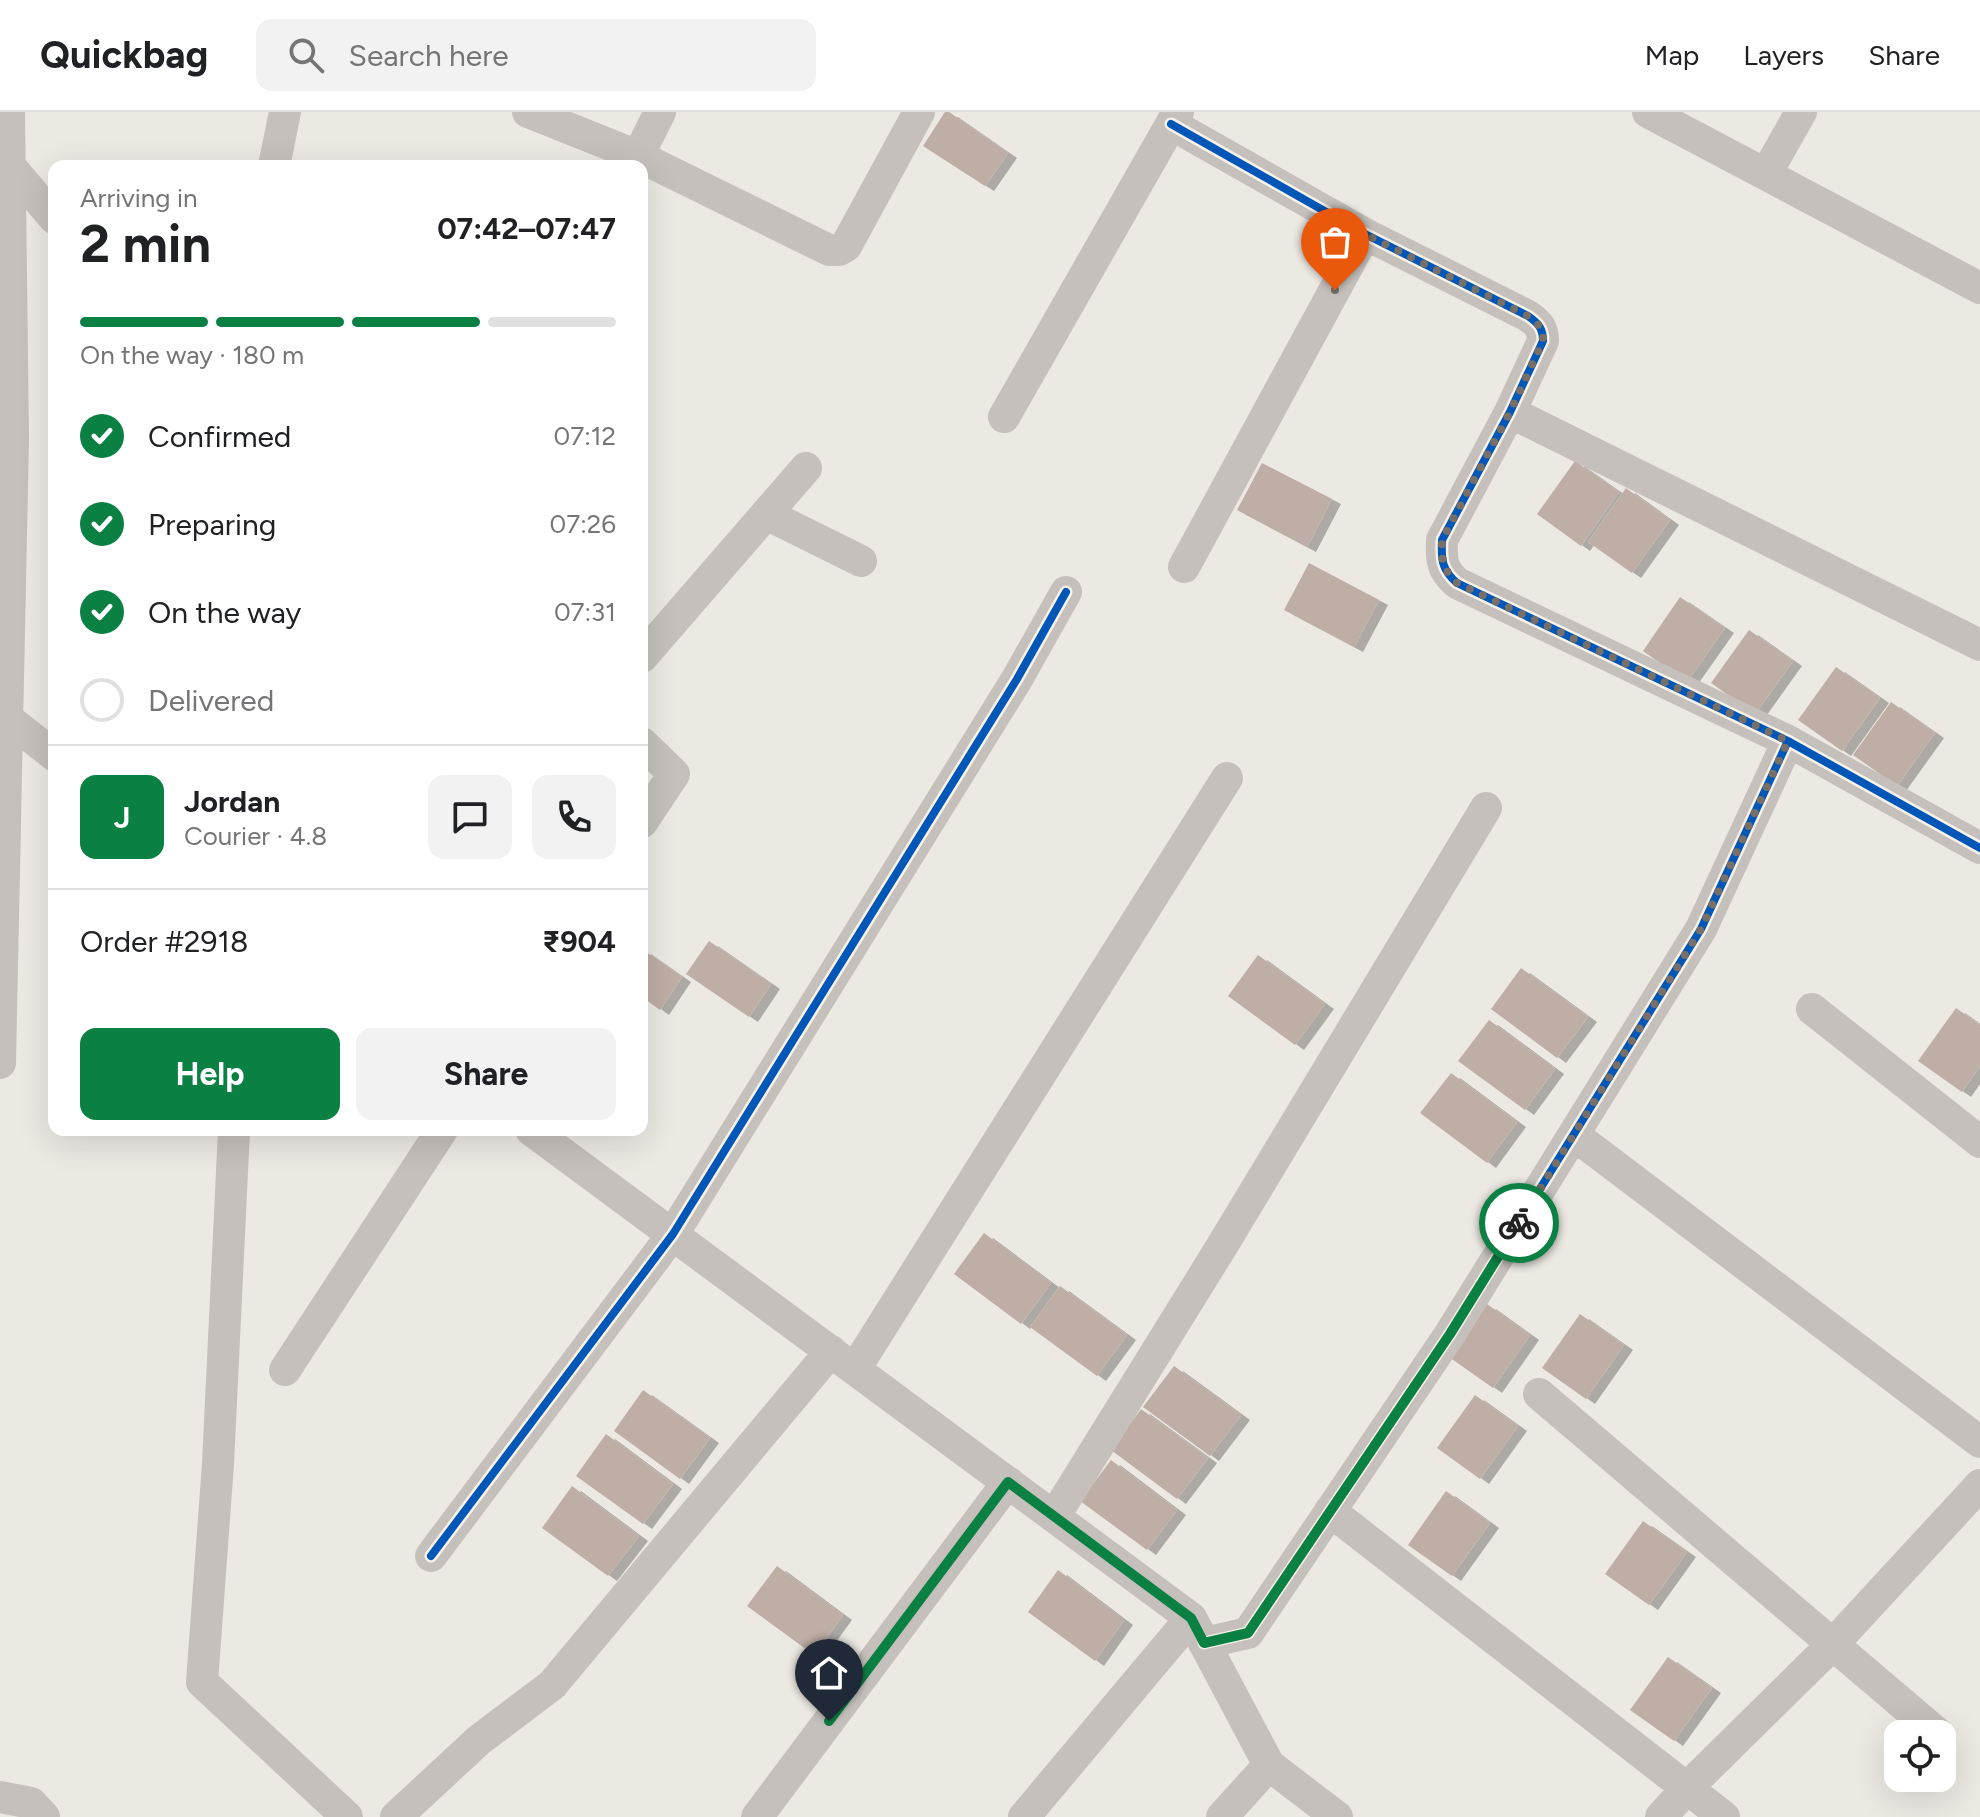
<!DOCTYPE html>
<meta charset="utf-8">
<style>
body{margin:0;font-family:Figtree,sans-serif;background:#f2f2f2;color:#202124;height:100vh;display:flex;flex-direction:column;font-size:30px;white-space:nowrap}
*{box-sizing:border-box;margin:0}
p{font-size:26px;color:#757577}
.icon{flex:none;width:44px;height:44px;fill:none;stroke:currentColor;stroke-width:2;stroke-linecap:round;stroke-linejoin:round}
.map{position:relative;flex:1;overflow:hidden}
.side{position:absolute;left:48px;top:48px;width:600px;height:976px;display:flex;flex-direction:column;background:#fff;border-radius:16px;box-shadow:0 8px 32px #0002}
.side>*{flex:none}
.controls{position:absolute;left:1884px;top:1608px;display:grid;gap:16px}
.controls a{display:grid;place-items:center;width:72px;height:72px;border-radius:16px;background:#fff;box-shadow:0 8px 32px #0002;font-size:40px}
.pin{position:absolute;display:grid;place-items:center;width:68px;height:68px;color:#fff;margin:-82px -34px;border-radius:50% 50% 50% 0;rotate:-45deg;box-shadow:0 0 8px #0007}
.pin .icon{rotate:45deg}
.courier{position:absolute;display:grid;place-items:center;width:80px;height:80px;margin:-40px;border:6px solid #0b8043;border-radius:50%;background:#fff;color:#222;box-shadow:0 2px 10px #0007}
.summary em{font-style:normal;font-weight:700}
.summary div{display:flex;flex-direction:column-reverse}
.summary{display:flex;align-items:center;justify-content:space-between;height:136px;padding:0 32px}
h1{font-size:52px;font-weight:700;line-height:60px}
.bar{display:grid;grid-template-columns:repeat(4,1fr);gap:12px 8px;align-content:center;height:96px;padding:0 32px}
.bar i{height:10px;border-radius:6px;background:#e0e0e0}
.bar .active{background:#0b8043}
.bar p{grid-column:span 4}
.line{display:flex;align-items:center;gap:20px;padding:0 32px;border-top:2px solid #e0e0e0}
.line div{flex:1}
.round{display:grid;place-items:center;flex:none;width:84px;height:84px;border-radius:16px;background:#f2f2f2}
ol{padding:0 32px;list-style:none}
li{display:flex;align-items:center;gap:24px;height:88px}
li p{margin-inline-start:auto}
li .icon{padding:8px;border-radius:50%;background:#0b8043;color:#fff;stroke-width:4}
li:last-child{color:#757577}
li i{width:44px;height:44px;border:4px solid #e0e0e0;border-radius:50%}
.primary-button{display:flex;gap:16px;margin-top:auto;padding:16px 32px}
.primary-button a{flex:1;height:92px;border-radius:16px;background:#0b8043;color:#fff;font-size:32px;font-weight:700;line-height:92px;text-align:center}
.primary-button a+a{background:#f2f2f2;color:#202124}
header{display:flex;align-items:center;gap:48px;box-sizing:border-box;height:112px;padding:0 40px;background:#fff;border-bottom:2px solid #e0e0e0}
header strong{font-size:38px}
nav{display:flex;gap:44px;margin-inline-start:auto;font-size:28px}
.search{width:560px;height:72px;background:#f2f2f2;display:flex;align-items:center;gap:20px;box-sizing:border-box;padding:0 28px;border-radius:16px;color:#757577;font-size:30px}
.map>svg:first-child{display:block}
</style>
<header>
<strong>Quickbag</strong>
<div class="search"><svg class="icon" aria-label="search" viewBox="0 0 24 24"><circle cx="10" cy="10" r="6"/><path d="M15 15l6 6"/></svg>Search here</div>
<nav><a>Map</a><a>Layers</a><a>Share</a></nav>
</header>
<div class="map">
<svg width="1980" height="1705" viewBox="0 0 1980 1705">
<defs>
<filter id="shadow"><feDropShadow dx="9" dy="5" stdDeviation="0" flood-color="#0004"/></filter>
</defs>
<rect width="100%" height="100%" fill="#ece8e2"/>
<path fill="#beaea5" filter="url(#shadow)" d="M 945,0 L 949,0 L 1008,41 L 985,74 L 923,34 Z
M 1575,349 L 1619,380 L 1581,434 L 1537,402 Z
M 1262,351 L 1332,387 L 1307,435 L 1237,398 Z
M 1626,376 L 1670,408 L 1632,461 L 1588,430 Z
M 1309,451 L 1379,488 L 1354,535 L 1284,498 Z
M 1680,485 L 1725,516 L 1687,570 L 1643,539 Z
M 1749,518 L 1793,549 L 1755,602 L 1711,571 Z
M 1836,555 L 1880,586 L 1842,639 L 1798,608 Z
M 1891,590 L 1935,621 L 1897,674 L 1853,643 Z
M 709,829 L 771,872 L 749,905 L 686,862 Z
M 642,837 L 682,865 L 660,898 L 642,885 Z
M 1258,843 L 1325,892 L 1295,933 L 1228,884 Z
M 1521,856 L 1588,905 L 1557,946 L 1491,897 Z
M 1956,896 L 1980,913 L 1980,954 L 1962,980 L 1918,949 Z
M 1489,908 L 1555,957 L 1525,998 L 1458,949 Z
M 1451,961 L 1517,1010 L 1487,1051 L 1420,1001 Z
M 984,1121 L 1051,1171 L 1021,1212 L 954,1162 Z
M 1060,1174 L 1127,1223 L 1097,1264 L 1030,1215 Z
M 1487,1192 L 1530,1223 L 1493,1276 L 1449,1245 Z
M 1580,1202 L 1624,1233 L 1586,1287 L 1542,1256 Z
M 1174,1254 L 1241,1303 L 1210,1344 L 1143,1295 Z
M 643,1278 L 710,1326 L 680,1367 L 614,1319 Z
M 1475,1283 L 1518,1314 L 1480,1367 L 1437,1336 Z
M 1141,1297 L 1208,1346 L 1177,1387 L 1111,1338 Z
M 606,1322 L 673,1372 L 643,1412 L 576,1364 Z
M 1111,1348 L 1177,1398 L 1147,1438 L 1080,1389 Z
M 572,1374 L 639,1424 L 608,1464 L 542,1416 Z
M 1446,1379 L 1490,1411 L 1452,1464 L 1408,1433 Z
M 1643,1409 L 1687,1440 L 1649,1493 L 1605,1462 Z
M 777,1454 L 843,1503 L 814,1543 L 747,1494 Z
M 1058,1458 L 1124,1508 L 1095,1549 L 1028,1500 Z
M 1668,1545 L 1712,1576 L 1674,1629 L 1630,1598 Z"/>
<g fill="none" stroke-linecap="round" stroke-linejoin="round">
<path stroke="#c5c0bb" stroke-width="32" d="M 528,0 L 638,44 L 660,0
M 1648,0 L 1980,176
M 1171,12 L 1365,122 L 1528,204 C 1538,211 1543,216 1543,229 L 1510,300 L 1442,428 C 1441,448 1442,458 1457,471 L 1788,629 L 1980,736
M 638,44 L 829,138 L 839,138 L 846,134 L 919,0
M 9,53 L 54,106
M 274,54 L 285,0
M 1766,62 L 1801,0
M 1510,300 L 1980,533
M 1004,305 L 1178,0
M 766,402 L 861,449
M 1184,455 L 1365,122
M 642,545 L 806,356
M 9,608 L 54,643
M 642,631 L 674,662 L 642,710
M 1812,897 L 1980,1030
M 0,951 L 13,327 L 9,0
M 234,1018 L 218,1352 L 202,1570 L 347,1705
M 531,1018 L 1191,1506 L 1269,1653 L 1337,1705
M 1574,1023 L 1980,1330
M 855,1257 L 1227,666
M 285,1258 L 442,1018
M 1539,1282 L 1938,1622
M 1330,1399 L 1724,1705
M 1054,1405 L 1222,1134 L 1486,696
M 431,1444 L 673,1122 L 1017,567 L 1066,480
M 1204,1531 L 1248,1521 L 1450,1222 L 1701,817 L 1788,629
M 0,1685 L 31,1691 L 44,1705
M 396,1705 L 479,1628 L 552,1573 L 831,1239
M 757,1705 L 1008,1370
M 1024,1705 L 1191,1506
M 1222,1705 L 1269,1653
M 1661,1705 L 1688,1675 L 1834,1531 L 1980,1373"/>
<defs>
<path id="cycleway" d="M 1171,12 L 1365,122 L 1528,204 C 1538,211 1543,216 1543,229 L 1510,300 L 1442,428 C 1441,448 1442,458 1457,471 L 1788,629 L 1980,736
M 431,1444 L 673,1122 L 1017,567 L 1066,480
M 1204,1531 L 1248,1521 L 1450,1222 L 1701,817 L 1788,629"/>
</defs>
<use href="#cycleway" stroke="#f8f2e9" stroke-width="13"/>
<use href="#cycleway" stroke="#0057b8" stroke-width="8"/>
</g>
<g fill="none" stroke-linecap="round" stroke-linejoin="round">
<path stroke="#766f6a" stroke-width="8" stroke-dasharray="0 14.4" d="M 1335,178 L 1365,122 L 1528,204 C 1538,211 1543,216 1543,229 L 1510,300 L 1442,428 C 1441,448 1443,458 1457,471 L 1788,629 L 1701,817 L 1519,1111"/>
<path stroke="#0b8043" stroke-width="10" d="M 829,1609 L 1008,1370 L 1191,1506 L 1204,1531 L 1248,1521 L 1450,1222 L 1519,1111"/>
</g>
</svg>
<div class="controls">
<a><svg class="icon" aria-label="locate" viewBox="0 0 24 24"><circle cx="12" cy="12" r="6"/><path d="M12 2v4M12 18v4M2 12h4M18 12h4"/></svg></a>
</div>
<div class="pin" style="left:1335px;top:178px;background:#ea580c"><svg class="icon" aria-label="bag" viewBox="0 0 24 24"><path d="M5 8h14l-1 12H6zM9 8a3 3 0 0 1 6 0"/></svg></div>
<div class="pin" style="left:829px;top:1609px;background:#1f2937"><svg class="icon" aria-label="home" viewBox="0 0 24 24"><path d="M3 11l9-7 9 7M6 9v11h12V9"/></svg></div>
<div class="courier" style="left:1519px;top:1111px"><svg class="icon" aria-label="bike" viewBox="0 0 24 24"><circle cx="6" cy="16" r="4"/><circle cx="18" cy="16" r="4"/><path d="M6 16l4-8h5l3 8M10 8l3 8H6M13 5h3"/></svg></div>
<section class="side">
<div class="summary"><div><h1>2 min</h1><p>Arriving in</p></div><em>07:42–07:47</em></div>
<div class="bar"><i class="active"></i><i class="active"></i><i class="active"></i><i></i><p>On the way · 180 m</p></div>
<ol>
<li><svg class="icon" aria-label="check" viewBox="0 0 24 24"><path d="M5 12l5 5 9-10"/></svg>Confirmed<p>07:12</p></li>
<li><svg class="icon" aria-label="check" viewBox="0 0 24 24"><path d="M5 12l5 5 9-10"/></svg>Preparing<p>07:26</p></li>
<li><svg class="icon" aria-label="check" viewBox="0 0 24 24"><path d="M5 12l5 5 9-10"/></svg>On the way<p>07:31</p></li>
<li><i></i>Delivered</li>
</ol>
<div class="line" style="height:144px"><b class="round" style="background:#0b8043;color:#fff">J</b><div><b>Jordan</b><p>Courier · 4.8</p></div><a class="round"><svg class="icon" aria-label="chat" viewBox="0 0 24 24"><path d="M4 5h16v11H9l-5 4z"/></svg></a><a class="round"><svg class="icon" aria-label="phone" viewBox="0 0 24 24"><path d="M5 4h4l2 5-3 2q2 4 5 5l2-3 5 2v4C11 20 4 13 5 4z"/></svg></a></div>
<div class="line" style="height:104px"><div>Order #2918</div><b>₹904</b></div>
<div class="primary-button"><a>Help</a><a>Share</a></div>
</section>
</div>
